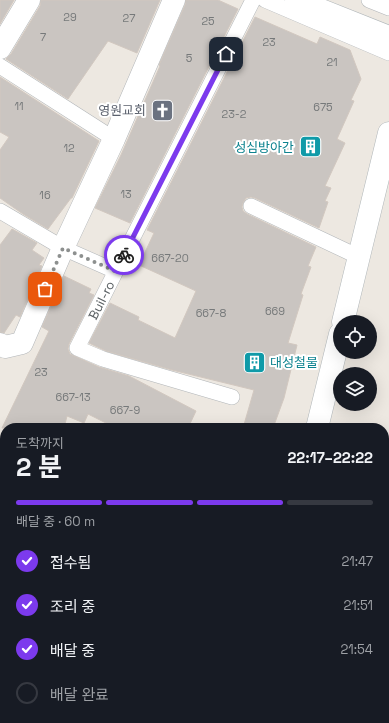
<!DOCTYPE html>
<html lang="ko">
<meta charset="utf-8">
<style>
body{margin:0;font-family:"Space Grotesk","Noto Sans KR",sans-serif;background:#20242c;color:#f1f3f6;height:100vh;display:flex;flex-direction:column;font-size:15px;white-space:nowrap}
*{box-sizing:border-box;margin:0}
p{font-size:13px;color:#9ea1a6}
.icon{flex:none;width:22px;height:22px;fill:none;stroke:currentColor;stroke-width:2;stroke-linecap:round;stroke-linejoin:round}
.map{position:relative;flex:1;overflow:hidden}
.side{position:absolute;left:0px;top:423px;width:389px;height:300px;display:flex;flex-direction:column;background:#171b24;border-radius:16px 16px 0 0;box-shadow:0 4px 16px #0002}
.side>*{flex:none}
.controls{position:absolute;left:333px;top:315px;display:grid;gap:8px}
.controls a{display:grid;place-items:center;width:44px;height:44px;border-radius:50%;background:#171b24;box-shadow:0 4px 16px #0002;font-size:20px}
.pin{position:absolute;display:grid;place-items:center;width:34px;height:34px;color:#fff;margin:-17px;border-radius:8px;box-shadow:0 2px 6px #0006}
.courier{position:absolute;display:grid;place-items:center;width:40px;height:40px;margin:-20px;border:3px solid #7c3aed;border-radius:50%;background:#fff;color:#222;box-shadow:0 1px 5px #0007}
.overview em{font-style:normal;font-weight:700}
.overview div{display:flex;flex-direction:column-reverse}
.overview{display:flex;align-items:center;justify-content:space-between;height:68px;padding:0 16px}
h1{font-size:26px;font-weight:700;line-height:30px}
.bar{display:grid;grid-template-columns:repeat(4,1fr);gap:6px 4px;align-content:center;height:48px;padding:0 16px}
.bar i{height:5px;border-radius:3px;background:#363941}
.bar .on{background:#7c3aed}
.bar p{grid-column:span 4}
ol{padding:0 16px;list-style:none}
li{display:flex;align-items:center;gap:12px;height:44px}
li p{margin-inline-start:auto}
li .icon{padding:4px;border-radius:50%;background:#7c3aed;color:#fff;stroke-width:4}
li:last-child{color:#9ea1a6}
li i{width:22px;height:22px;border:2px solid #363941;border-radius:50%}
.map>svg:first-child{display:block}
</style>
<div class="map">
<svg width="389" height="723" viewBox="0 0 389 723">
<rect width="100%" height="100%" fill="#ede8e1"/>
<path fill="#cac5c1" stroke="#d2c8c0" d="M 0,0 L 14,0 L 0,24 Z
M 41,0 L 160,0 L 137,53 L 108,41 L 68,99 L 6,59 L 11,54 L 40,6 Z
M 186,0 L 218,0 L 238,9 L 130,223 L 95,208 L 121,155 L 160,66 L 159,65 L 185,5 Z
M 255,17 L 317,44 L 320,37 L 350,50 L 361,79 L 351,100 L 354,101 L 337,139 L 345,143 L 325,186 L 331,188 L 325,201 L 328,202 L 319,228 L 255,198 L 251,197 L 246,198 L 243,203 L 242,207 L 243,211 L 247,214 L 316,247 L 308,266 L 311,267 L 301,294 L 303,295 L 288,343 L 297,345 L 284,398 L 273,428 L 243,428 L 254,390 L 172,370 L 106,351 L 89,343 L 110,303 L 139,317 L 138,320 L 175,338 L 196,291 L 139,265 L 154,233 L 147,230 Z
M 0,77 L 99,141 L 72,198 L 71,198 L 48,229 L 23,214 L 0,198 L 0,150 L 9,137 L 0,132 Z
M 12,229 L 37,243 L 32,250 L 44,258 L 39,265 L 42,266 L 20,317 L 16,315 L 4,333 L 0,332 L 0,245 Z
M 64,276 L 91,289 L 89,293 L 94,295 L 69,344 L 68,349 L 70,354 L 99,367 L 129,376 L 196,411 L 188,428 L 116,428 L 88,414 L 84,423 L 67,416 L 64,428 L 2,428 L 49,331 L 42,327 Z"/>
<g fill="none" stroke-linecap="round" stroke-linejoin="round">
<defs>
<path id="lane" d="M 265,0 L 389,53
M 369,0 L 389,8
M 0,66 L 114,139
M 251,206 L 359,257
M 0,211 L 63,248 L 115,271
M 232,397 L 103,359 L 77,348 L 253,0
M 0,609 L 5,602
M 384,610 L 389,612
M 21,723 L 25,718
M 267,723 L 269,718
M 348,723 L 350,718"/>
<path id="street" d="M 0,48 L 29,0
M 0,344 L 5,347 L 22,343 L 63,248 L 114,139 L 174,0
M 0,508 L 5,510"/>
<path id="secondary" d="M 296,0 L 389,37
M 343,322 L 389,133
M 317,428 L 340,334
M 217,723 L 219,718"/>
</defs>
<use href="#lane" stroke="#b2b6b9" stroke-width="16"/>
<use href="#street" stroke="#b2b6b9" stroke-width="23"/>
<use href="#secondary" stroke="#b1b7ba" stroke-width="23"/>
<use href="#lane" stroke="#fff" stroke-width="15"/>
<use href="#street" stroke="#fff" stroke-width="22"/>
<use href="#secondary" stroke="#fff" stroke-width="22"/>
</g>
<g fill="none" stroke-linecap="round" stroke-linejoin="round">
<path stroke="#8d908f" stroke-width="4" stroke-dasharray="0 7.2" d="M 45,289 L 63,248 L 115,271 L 124,255"/>
<path stroke="#7c3aed" stroke-width="5" d="M 124,255 L 226,54"/>
</g>
<defs>
<symbol id="church-square" viewBox="-11 -11 22 22"><rect x="-9" y="-9" width="18" height="18" rx="4" fill="#6b7280" stroke="#fff"/><path d="M-1.2-6h2.4v3.5h3.3v2.4h-3.3V6h-2.4V-.1h-3.3v-2.4h3.3Z" fill="#fff"/></symbol>
<symbol id="building-square" viewBox="-11 -11 22 22"><rect x="-9" y="-9" width="18" height="18" rx="4" fill="#0f9aa8" stroke="#fff"/><path d="M-4-6H4V6H1V3H-1V6H-4ZM-2.5-4.3h1.7v1.8h-1.7ZM.8-4.3h1.7v1.8H.8ZM-2.5-1h1.7V.8h-1.7ZM.8-1h1.7V.8H.8Z" fill="#fff"/></symbol>
</defs>
<g fill-rule="evenodd">
<use href="#church-square" x="150" y="98" width="25" height="25"/>
<use href="#building-square" x="298" y="134" width="25" height="25"/>
<use href="#building-square" x="242" y="350" width="25" height="25"/>
</g>
<g text-anchor="middle" stroke-width="4" stroke-linejoin="round" paint-order="stroke">
<g font-size="11" fill="#76797a">
<text x="70" y="21">29</text>
<text x="129" y="22">27</text>
<text x="208" y="25">25</text>
<text x="43" y="41">7</text>
<text x="269" y="46">23</text>
<text x="189" y="62">5</text>
<text x="332" y="66">21</text>
<text x="19" y="110">11</text>
<text x="323" y="111">675</text>
<text x="234" y="118">23-2</text>
<text x="69" y="152">12</text>
<text x="126" y="198">13</text>
<text x="45" y="199">16</text>
<text x="170" y="262">667-20</text>
<text x="275" y="315">669</text>
<text x="211" y="317">667-8</text>
<text x="41" y="376">23</text>
<text x="73" y="401">667-13</text>
<text x="125" y="414">667-9</text>
</g>
<g font-size="13" fill="#5b616d" stroke="#fff" text-anchor="end">
<text x="146" y="115">영원교회</text>
</g>
<g font-size="13" fill="#0d838f" stroke="#fff" text-anchor="end">
<text x="294" y="152">성심방아간</text>
<text x="270" y="367" text-anchor="start">대성철물</text>
</g>
<g font-size="13" fill="#5a6063" stroke="#fff">
<text transform="translate(101 300) rotate(-63)" y="5">Buil-ro</text>
</g>
</g>
</svg>
<div class="controls">
<a><svg class="icon" aria-label="locate" viewBox="0 0 24 24"><circle cx="12" cy="12" r="6"/><path d="M12 2v4M12 18v4M2 12h4M18 12h4"/></svg></a>
<a><svg class="icon" aria-label="layers" viewBox="0 0 24 24"><path d="M12 4l9 5-9 5-9-5zM3 14l9 5 9-5"/></svg></a>
</div>
<div class="pin" style="left:45px;top:289px;background:#ea580c"><svg class="icon" aria-label="bag" viewBox="0 0 24 24"><path d="M5 8h14l-1 12H6zM9 8a3 3 0 0 1 6 0"/></svg></div>
<div class="pin" style="left:226px;top:54px;background:#1f2937"><svg class="icon" aria-label="home" viewBox="0 0 24 24"><path d="M3 11l9-7 9 7M6 9v11h12V9"/></svg></div>
<div class="courier" style="left:124px;top:255px"><svg class="icon" aria-label="bike" viewBox="0 0 24 24"><circle cx="6" cy="16" r="4"/><circle cx="18" cy="16" r="4"/><path d="M6 16l4-8h5l3 8M10 8l3 8H6M13 5h3"/></svg></div>
<section class="side">
<div class="overview"><div><h1>2 분</h1><p>도착까지</p></div><em>22:17–22:22</em></div>
<div class="bar"><i class="on"></i><i class="on"></i><i class="on"></i><i></i><p>배달 중 · 60 m</p></div>
<ol>
<li><svg class="icon" aria-label="check" viewBox="0 0 24 24"><path d="M5 12l5 5 9-10"/></svg>접수됨<p>21:47</p></li>
<li><svg class="icon" aria-label="check" viewBox="0 0 24 24"><path d="M5 12l5 5 9-10"/></svg>조리 중<p>21:51</p></li>
<li><svg class="icon" aria-label="check" viewBox="0 0 24 24"><path d="M5 12l5 5 9-10"/></svg>배달 중<p>21:54</p></li>
<li><i></i>배달 완료</li>
</ol>
</section>
</div>
